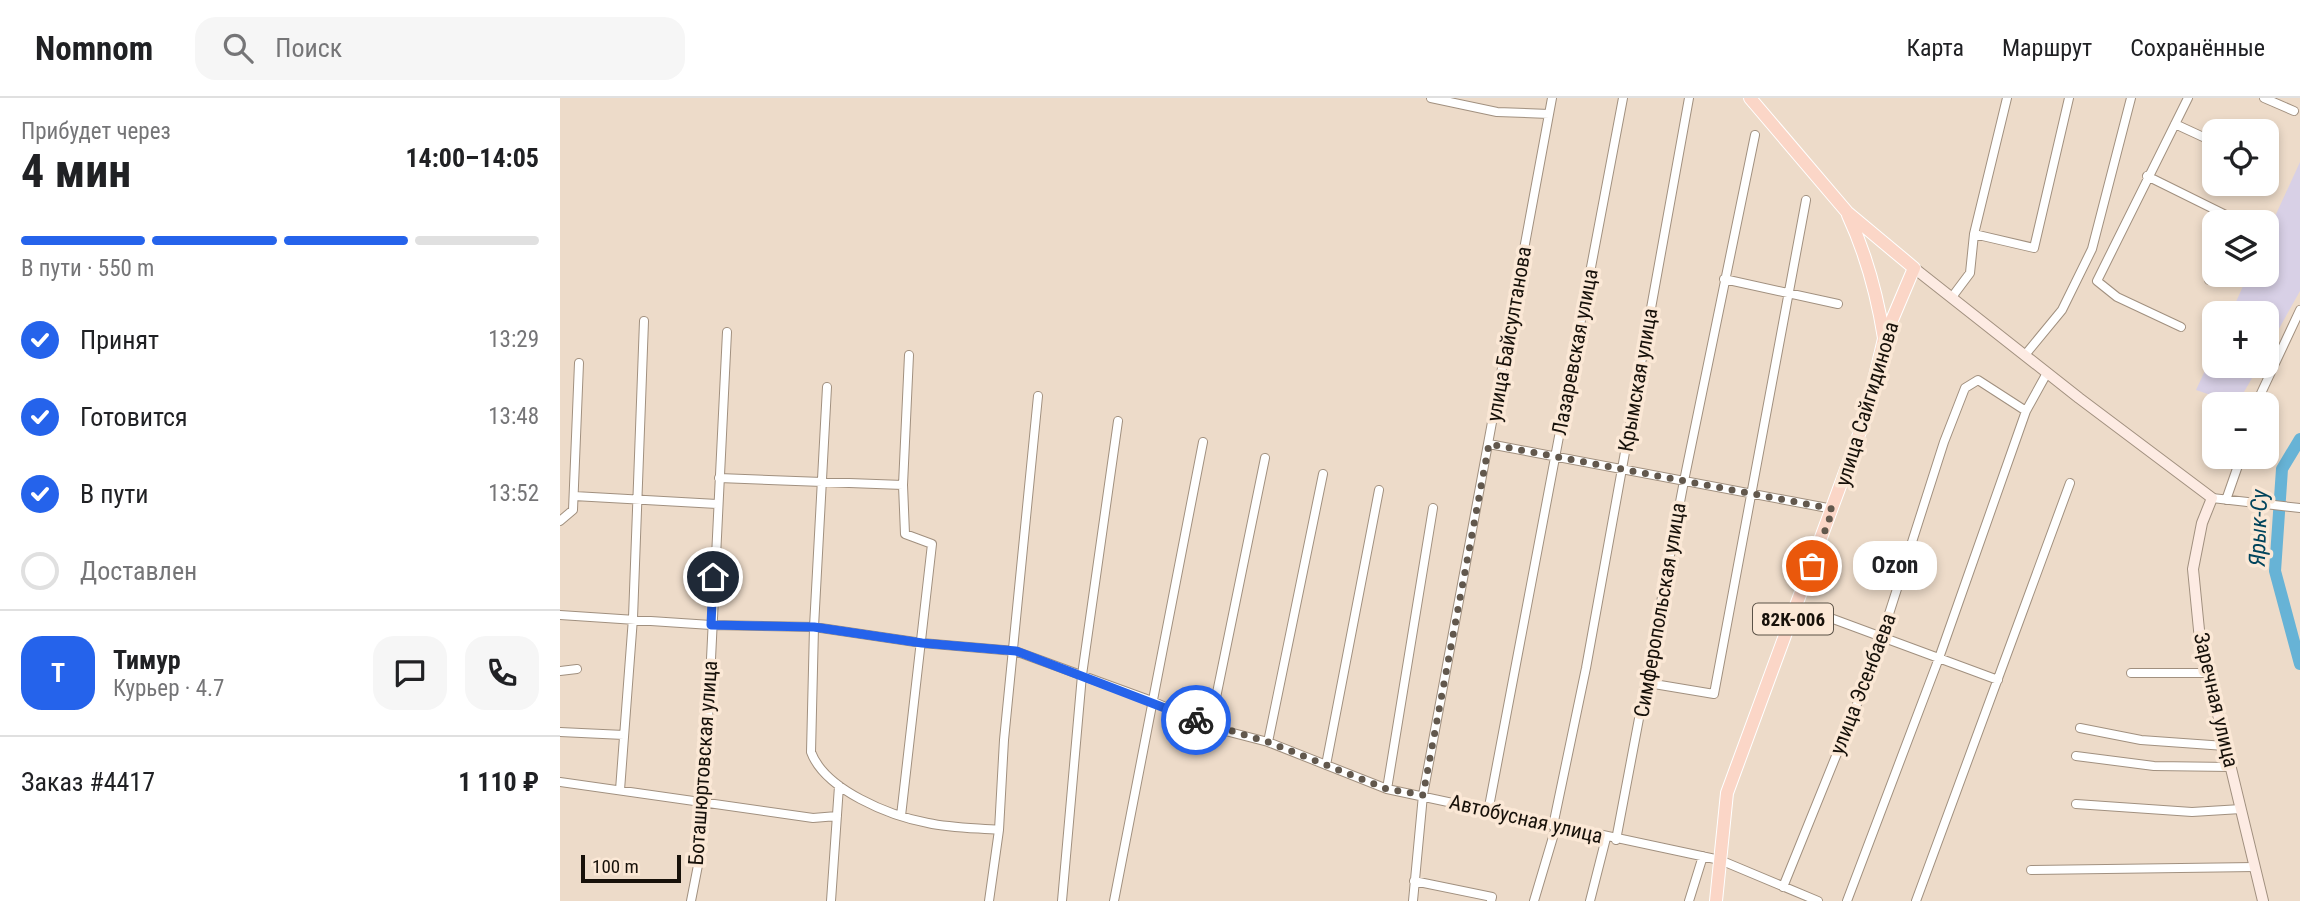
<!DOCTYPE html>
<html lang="ru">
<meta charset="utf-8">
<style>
body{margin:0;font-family:"Roboto Condensed",sans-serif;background:#f6f6f6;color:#202124;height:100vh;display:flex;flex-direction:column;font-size:26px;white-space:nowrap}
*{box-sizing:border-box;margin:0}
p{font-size:23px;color:#757577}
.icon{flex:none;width:38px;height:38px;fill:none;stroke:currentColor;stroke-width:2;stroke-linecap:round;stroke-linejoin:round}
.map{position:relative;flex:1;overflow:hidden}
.sheet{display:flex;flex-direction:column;background:#fff;width:560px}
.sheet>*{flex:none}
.fabs{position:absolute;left:1642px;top:21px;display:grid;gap:14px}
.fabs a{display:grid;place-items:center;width:77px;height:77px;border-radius:14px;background:#fff;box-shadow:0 4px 10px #0003;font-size:35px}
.scale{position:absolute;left:21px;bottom:18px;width:100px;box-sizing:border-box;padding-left:7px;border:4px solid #17110a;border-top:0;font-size:19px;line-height:24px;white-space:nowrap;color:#17110a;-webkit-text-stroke:5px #fbe8d6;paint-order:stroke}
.pin{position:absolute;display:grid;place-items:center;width:60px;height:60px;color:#fff;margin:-30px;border:4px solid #fff;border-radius:50%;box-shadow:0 2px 7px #0007}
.courier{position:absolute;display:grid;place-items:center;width:70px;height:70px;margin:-35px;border:5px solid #2563eb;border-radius:50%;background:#fff;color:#222;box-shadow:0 2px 9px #0007}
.bubble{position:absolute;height:49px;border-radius:21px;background:#fff;box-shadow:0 4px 10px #0003;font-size:23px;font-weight:700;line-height:49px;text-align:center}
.summary em{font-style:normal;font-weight:700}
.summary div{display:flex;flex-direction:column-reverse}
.summary{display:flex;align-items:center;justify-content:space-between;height:119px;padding:0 21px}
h1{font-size:46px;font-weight:700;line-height:52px}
.bar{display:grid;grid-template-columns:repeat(4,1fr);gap:10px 7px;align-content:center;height:84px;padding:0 21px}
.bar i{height:9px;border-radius:5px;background:#e0e0e0}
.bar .current{background:#2563eb}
.bar p{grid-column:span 4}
.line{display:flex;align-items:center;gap:18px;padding:0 21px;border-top:2px solid #e0e0e0}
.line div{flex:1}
.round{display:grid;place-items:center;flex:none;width:74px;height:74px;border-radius:21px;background:#f6f6f6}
ol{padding:0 21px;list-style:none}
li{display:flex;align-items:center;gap:21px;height:77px}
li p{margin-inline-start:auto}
li .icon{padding:7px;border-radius:50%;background:#2563eb;color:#fff;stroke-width:4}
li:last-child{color:#757577}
li i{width:38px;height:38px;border:4px solid #e0e0e0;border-radius:50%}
header{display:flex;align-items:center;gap:42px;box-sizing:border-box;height:98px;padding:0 35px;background:#fff;border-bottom:2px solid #e0e0e0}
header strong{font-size:33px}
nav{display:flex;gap:38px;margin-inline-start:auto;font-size:24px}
.search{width:490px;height:63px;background:#f6f6f6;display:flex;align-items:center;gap:18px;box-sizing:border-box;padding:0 24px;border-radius:21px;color:#757577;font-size:26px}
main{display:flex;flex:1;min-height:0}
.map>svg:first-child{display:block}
</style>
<header>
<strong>Nomnom</strong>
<div class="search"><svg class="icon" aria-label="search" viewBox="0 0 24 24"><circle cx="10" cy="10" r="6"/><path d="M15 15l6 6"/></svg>Поиск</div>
<nav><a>Карта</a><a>Маршрут</a><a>Сохранённые</a></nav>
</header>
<main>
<section class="sheet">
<div class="summary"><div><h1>4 мин</h1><p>Прибудет через</p></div><em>14:00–14:05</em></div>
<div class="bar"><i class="current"></i><i class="current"></i><i class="current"></i><i></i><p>В пути · 550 m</p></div>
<ol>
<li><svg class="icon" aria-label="check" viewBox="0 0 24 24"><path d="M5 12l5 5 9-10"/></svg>Принят<p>13:29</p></li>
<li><svg class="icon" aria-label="check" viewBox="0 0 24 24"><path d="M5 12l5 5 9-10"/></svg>Готовится<p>13:48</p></li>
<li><svg class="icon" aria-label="check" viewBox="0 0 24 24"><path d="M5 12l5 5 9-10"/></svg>В пути<p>13:52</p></li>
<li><i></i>Доставлен</li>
</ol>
<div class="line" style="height:126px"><b class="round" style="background:#2563eb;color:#fff">Т</b><div><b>Тимур</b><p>Курьер · 4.7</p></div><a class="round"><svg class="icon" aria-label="chat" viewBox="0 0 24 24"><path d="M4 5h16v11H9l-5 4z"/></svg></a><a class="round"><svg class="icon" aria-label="phone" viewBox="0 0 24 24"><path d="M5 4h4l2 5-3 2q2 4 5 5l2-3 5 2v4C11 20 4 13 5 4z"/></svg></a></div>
<div class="line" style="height:91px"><div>Заказ #4417</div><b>1 110 ₽</b></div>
</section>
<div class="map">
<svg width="1740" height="803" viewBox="0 0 1740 803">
<rect width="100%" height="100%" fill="#eddbc9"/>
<path fill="#d8d0e6" d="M 1740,64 L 1740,193 L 1706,254 L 1706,215 L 1671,215 L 1688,177 L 1706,177 L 1706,138 Z
M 1654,253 L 1654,268 L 1699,268 L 1677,306 L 1636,292 Z"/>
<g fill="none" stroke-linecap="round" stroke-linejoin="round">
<path stroke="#67b3d6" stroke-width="12" d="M 1740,341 L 1722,371 L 1715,473 L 1740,566"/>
<defs>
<path id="street" d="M 871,0 L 937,14 L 989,16
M 1704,0 L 1734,13
M 1615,26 L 1654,44
M 1706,63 L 1711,65
M 1587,78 L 1680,124
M 1414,136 L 1474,150 L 1509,0
M 1164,181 L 1278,206
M 1649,182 L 1658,177
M 1392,199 L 1410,175 L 1414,136 L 1447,0
M 1621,229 L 1557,199 L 1537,183 L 1628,0
M 1465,257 L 1502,212 L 1532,151 L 1571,0
M 267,289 L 254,529 L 251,654 C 265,692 330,718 368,725 C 391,730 416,730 439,732
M 1696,306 L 1740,212
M 929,346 L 1273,411
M 159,380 L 343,387
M 14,398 L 157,406
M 1652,400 L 1740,410
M 1666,402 L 1681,359
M 0,423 L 13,412 L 19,265
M 1238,508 L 1438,582
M 0,517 L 151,527 L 254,529 L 362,545 L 455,553 L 592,603 L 650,629 L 708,644 L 827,691 L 1160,762 L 1258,803
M 0,573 L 17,571
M 1571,575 L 1648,575
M 1088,585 L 1154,596 L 1246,102
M 650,629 L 705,360
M 1520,630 L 1581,642 L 1665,648
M 0,634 L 64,637
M 708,644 L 763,376
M 1516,658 L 1594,668 L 1671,669
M 766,667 L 819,392
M 0,684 L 253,720 L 277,718
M 827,691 L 873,410
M 60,692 L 73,520 L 84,223
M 1516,706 L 1632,714 L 1681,711
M 928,714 L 1063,0
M 341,718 L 372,446 L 345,436 L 343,387 L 349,257
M 993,728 L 1026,570 L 1129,0
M 1056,742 L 1124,383 L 1195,37
M 1471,772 L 1695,769
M 854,783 L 932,799 L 931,803
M 1223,789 L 1312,569 L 1384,344 L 1405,290 L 1418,282 L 1466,313
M 131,803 L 140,757 L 144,704 L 167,234
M 271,803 L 279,688
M 429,803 L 439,732 L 444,642 L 478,298
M 502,803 L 522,577 L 558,323
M 554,803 L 643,344
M 853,803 L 863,697 L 992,0
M 974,803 L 996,729
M 1030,803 L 1046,740
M 1129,803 L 1143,758
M 1287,803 L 1379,560 L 1466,313 L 1487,275
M 1356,803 L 1510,385"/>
<path id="secondary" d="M 1354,170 L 1519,300 L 1652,400 L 1642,425 L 1633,471 L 1640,542 L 1703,803"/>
<path id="primary" d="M 1288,117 C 1307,158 1317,196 1324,240
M 1156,803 L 1167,695 L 1305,320 L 1324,241 L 1354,170 L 1287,114 L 1190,0"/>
</defs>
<use href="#street" stroke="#a1907f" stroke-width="10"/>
<use href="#secondary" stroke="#a1907f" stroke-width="12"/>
<use href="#primary" stroke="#fff" stroke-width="14"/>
<use href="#street" stroke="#fff" stroke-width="8"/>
<use href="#secondary" stroke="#fdebe3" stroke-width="10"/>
<use href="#primary" stroke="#fbd6c7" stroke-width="12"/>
</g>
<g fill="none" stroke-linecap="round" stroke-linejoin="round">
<path stroke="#62584d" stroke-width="7" stroke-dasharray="0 12.6" d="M 636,622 L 708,644 L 827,691 L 863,697 L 929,346 L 1273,411 L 1252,468"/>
<path stroke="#2563eb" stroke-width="9" d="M 153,479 L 151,527 L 254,529 L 362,545 L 456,553 L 636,622"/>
</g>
<g text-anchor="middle" stroke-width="7" stroke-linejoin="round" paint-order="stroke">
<rect fill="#fbe8d6" stroke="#5b5247" stroke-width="2" x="1193" y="505.5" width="80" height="31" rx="5"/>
<g font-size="19" font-weight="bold" fill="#17110a">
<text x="1233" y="528">82К-006</text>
</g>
<g font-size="21" fill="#17110a" stroke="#fbe8d6">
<text transform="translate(949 236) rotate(-80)" y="7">улица Байсултанова</text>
<text transform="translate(1015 254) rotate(-79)" y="7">Лазаревская улица</text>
<text transform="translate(1078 282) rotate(-80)" y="7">Крымская улица</text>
<text transform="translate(1307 306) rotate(-73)" y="7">улица Сайгидинова</text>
<text transform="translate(1100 512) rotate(-80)" y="7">Симферопольская улица</text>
<text transform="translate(1303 586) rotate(-69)" y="7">улица Эсенбаева</text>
<text transform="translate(1656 602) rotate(77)" y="7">Заречная улица</text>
<text transform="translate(143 665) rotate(-86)" y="7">Боташюртовская улица</text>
<text transform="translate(966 721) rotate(13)" y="7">Автобусная улица</text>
</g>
<g font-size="23" font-style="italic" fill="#00445c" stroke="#fbe8d6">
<text transform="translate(1698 430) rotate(-88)" y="8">Ярык-Су</text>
</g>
</g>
</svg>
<div class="fabs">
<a><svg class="icon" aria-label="locate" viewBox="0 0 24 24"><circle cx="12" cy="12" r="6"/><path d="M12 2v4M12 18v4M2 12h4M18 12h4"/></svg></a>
<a><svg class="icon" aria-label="layers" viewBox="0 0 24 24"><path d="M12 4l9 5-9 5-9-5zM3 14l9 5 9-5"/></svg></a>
<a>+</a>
<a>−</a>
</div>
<div class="scale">100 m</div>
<div class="pin" style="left:1252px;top:468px;background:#ea580c"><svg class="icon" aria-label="bag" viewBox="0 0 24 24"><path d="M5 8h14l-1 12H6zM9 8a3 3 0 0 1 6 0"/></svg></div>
<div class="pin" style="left:153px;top:479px;background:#1f2937"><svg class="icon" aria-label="home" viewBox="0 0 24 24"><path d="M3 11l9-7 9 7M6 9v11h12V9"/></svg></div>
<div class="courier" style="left:636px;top:622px"><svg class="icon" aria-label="bike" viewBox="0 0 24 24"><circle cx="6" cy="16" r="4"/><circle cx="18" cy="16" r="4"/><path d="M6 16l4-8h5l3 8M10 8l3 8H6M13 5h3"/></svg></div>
<div class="bubble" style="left:1293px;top:443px;width:84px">Ozon</div>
</div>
</main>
